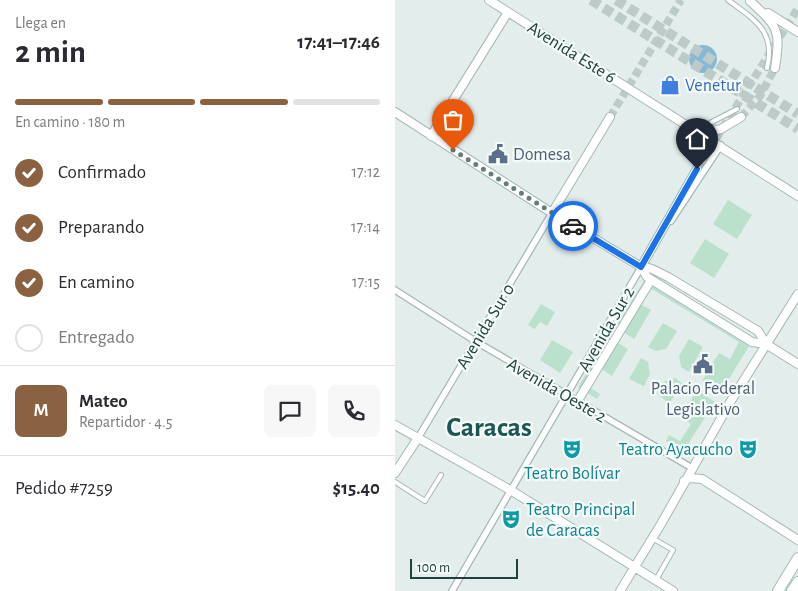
<!DOCTYPE html>
<html lang="es">
<meta charset="utf-8">
<style>
body{margin:0;font-family:"Alegreya Sans",sans-serif;background:#f7f7f7;color:#2b2b33;height:100vh;display:flex;flex-direction:column;font-size:19px;white-space:nowrap}
*{box-sizing:border-box;margin:0}
p{font-size:16px;color:#7c7c81}
.icon{flex:none;width:28px;height:28px;fill:none;stroke:currentColor;stroke-width:2;stroke-linecap:round;stroke-linejoin:round}
.map{position:relative;flex:1;overflow:hidden}
.drawer{display:flex;flex-direction:column;background:#fff;width:395px}
.drawer>*{flex:none}
.scale{position:absolute;left:15px;bottom:12px;width:108px;box-sizing:border-box;padding-left:5px;border:2px solid #214140;border-top:0;font-size:14px;line-height:18px;white-space:nowrap;color:#214140;-webkit-text-stroke:4px #f4faf8;paint-order:stroke}
.pin{position:absolute;display:grid;place-items:center;width:42px;height:42px;color:#fff;margin:-51px -21px;border-radius:50% 50% 50% 0;rotate:-45deg;box-shadow:0 0 5px #0007}
.pin .icon{rotate:45deg}
.courier{position:absolute;display:grid;place-items:center;width:50px;height:50px;margin:-25px;border:4px solid #1a73e8;border-radius:50%;background:#fff;color:#222;box-shadow:0 1px 6px #0007}
.overview em{font-style:normal;font-weight:700}
.overview div{display:flex;flex-direction:column-reverse}
.overview{display:flex;align-items:center;justify-content:space-between;height:85px;padding:0 15px}
h1{font-size:32px;font-weight:700;line-height:38px}
.bar{display:grid;grid-template-columns:repeat(4,1fr);gap:8px 5px;align-content:center;height:60px;padding:0 15px}
.bar i{height:6px;border-radius:4px;background:#e1e1e2}
.bar .active{background:#8a6141}
.bar p{grid-column:span 4}
.line{display:flex;align-items:center;gap:12px;padding:0 15px;border-top:1px solid #e1e1e2}
.line div{flex:1}
.round{display:grid;place-items:center;flex:none;width:52px;height:52px;border-radius:8px;background:#f7f7f7}
ol{padding:0 15px;list-style:none}
li{display:flex;align-items:center;gap:15px;height:55px}
li p{margin-inline-start:auto}
li .icon{padding:5px;border-radius:50%;background:#8a6141;color:#fff;stroke-width:4}
li:last-child{color:#7c7c81}
li i{width:28px;height:28px;border:2px solid #e1e1e2;border-radius:50%}
main{display:flex;flex:1;min-height:0}
.map>svg:first-child{display:block}
</style>
<main>
<section class="drawer">
<div class="overview"><div><h1>2 min</h1><p>Llega en</p></div><em>17:41–17:46</em></div>
<div class="bar"><i class="active"></i><i class="active"></i><i class="active"></i><i></i><p>En camino · 180 m</p></div>
<ol>
<li><svg class="icon" aria-label="check" viewBox="0 0 24 24"><path d="M5 12l5 5 9-10"/></svg>Confirmado<p>17:12</p></li>
<li><svg class="icon" aria-label="check" viewBox="0 0 24 24"><path d="M5 12l5 5 9-10"/></svg>Preparando<p>17:14</p></li>
<li><svg class="icon" aria-label="check" viewBox="0 0 24 24"><path d="M5 12l5 5 9-10"/></svg>En camino<p>17:15</p></li>
<li><i></i>Entregado</li>
</ol>
<div class="line" style="height:90px"><b class="round" style="background:#8a6141;color:#fff">M</b><div><b>Mateo</b><p>Repartidor · 4.5</p></div><a class="round"><svg class="icon" aria-label="chat" viewBox="0 0 24 24"><path d="M4 5h16v11H9l-5 4z"/></svg></a><a class="round"><svg class="icon" aria-label="phone" viewBox="0 0 24 24"><path d="M5 4h4l2 5-3 2q2 4 5 5l2-3 5 2v4C11 20 4 13 5 4z"/></svg></a></div>
<div class="line" style="height:65px"><div>Pedido #7259</div><b>$15.40</b></div>
</section>
<div class="map">
<svg width="403" height="591" viewBox="0 0 403 591">
<rect width="100%" height="100%" fill="#e3eeec"/>
<path fill="#bbe1cd" d="M 333,200 L 357,215 L 342,239 L 318,224 Z
M 310,239 L 334,254 L 319,278 L 295,263 Z
M 249,281 L 354,346 L 326,392 L 307,381 L 324,353 L 335,359 L 344,342 L 255,288 L 245,304 L 256,310 L 239,339 L 220,327 Z
M 146,304 L 160,312 L 152,326 L 145,322 L 140,329 L 133,325 Z
M 268,323 L 282,331 L 271,349 L 261,351 L 253,347 Z
M 214,337 L 233,349 L 217,376 L 206,369 L 194,387 L 205,394 L 202,399 L 183,387 Z
M 294,339 L 308,347 L 294,372 L 286,367 L 284,356 Z
M 157,340 L 178,352 L 165,373 L 145,360 Z
M 246,358 L 253,362 L 255,374 L 249,386 L 234,379 Z
M 280,378 L 287,383 L 274,404 L 262,393 L 268,382 Z
M 302,390 L 320,402 L 288,452 L 271,441 L 274,435 L 285,441 L 296,424 L 286,417 Z"/>
<path fill="#87b9d7" d="M294 59a14 14 0 1 1 28 0a14 14 0 1 1-28 0Z"/>
<g fill="none" stroke-linecap="round" stroke-linejoin="round">
<path stroke="#bccbca" stroke-width="8" stroke-dasharray="8 4" stroke-linecap="butt" d="M 215,117 L 286,0
M 346,117 L 365,96 L 380,68
M 302,169 L 403,8"/>
<path stroke="#bccbca" stroke-width="10" stroke-dasharray="10 5" stroke-linecap="butt" d="M 196,0 L 403,129
M 221,0 L 403,114"/>
<defs>
<path id="service" d="M 333,0 C 360,20 381,31 372,68
M 294,125 L 313,124 L 342,109
M 0,482 L 30,501 L 46,475
M 257,538 L 278,550 L 261,580"/>
<path id="pedestrian" d="M 276,221 L 326,145
M 0,290 L 80,341 L 297,468
M 23,438 L 157,213
M 57,591 L 248,264"/>
<path id="minor" d="M 94,0 L 403,196
M 355,1 C 383,27 386,29 380,68
M 373,13 L 403,32
M 0,112 L 157,213 L 243,265 L 257,269 L 273,277 L 363,331 L 371,344
M 307,133 L 326,129 L 346,117
M 36,136 L 113,12
M 157,213 L 215,117
M 246,267 L 252,277 L 357,342 L 371,344 L 403,364
M 246,267 L 302,169
M 182,402 L 256,280
M 0,425 L 117,491 L 278,591
M 0,473 L 23,438
M 289,481 L 294,478 L 307,479 L 403,540
M 225,591 L 266,524 L 337,399 L 403,294"/>
<path id="secondary" d="M 383,591 L 403,558
M 397,591 L 403,582"/>
</defs>
<use href="#service" stroke="#a5b7b5" stroke-width="6"/>
<use href="#pedestrian" stroke="#a5b7b5" stroke-width="8"/>
<use href="#minor" stroke="#a5b7b5" stroke-width="10"/>
<use href="#secondary" stroke="#a1bbb8" stroke-width="12"/>
<use href="#service" stroke="#fff" stroke-width="4"/>
<use href="#pedestrian" stroke="#fff" stroke-width="5.5"/>
<use href="#minor" stroke="#fff" stroke-width="8"/>
<use href="#secondary" stroke="#fff" stroke-width="10"/>
</g>
<g fill="none" stroke-linecap="round" stroke-linejoin="round">
<path stroke="#657e7c" stroke-width="5" stroke-dasharray="0 9" d="M 58,150 L 178,226"/>
<path stroke="#1a73e8" stroke-width="6" d="M 178,226 L 246,267 L 302,169"/>
</g>
<defs>
<symbol id="shop-bare" viewBox="-9 -9 18 18"><path d="M-5-2.5h2.3a2.7 3.5 0 0 1 5.4 0H5L5.5 6h-11ZM-1.5-2.5h3a1.5 2.3 0 0 0-3 0Z" fill="#3f7fe0" stroke="#f4faf8" stroke-width="2.5" paint-order="stroke"/></symbol>
<symbol id="civic-bare" viewBox="-9 -9 18 18"><path d="M-.6-6.5H3V-4.5H.6V-3L4-1V1h2V6H-6V1h2V-1L-.6-3ZM-1.2 2.5V6h2.4V2.5Z" fill="#5c6f8a" stroke="#f4faf8" stroke-width="2.5" paint-order="stroke"/></symbol>
<symbol id="theatre-bare" viewBox="-9 -9 18 18"><path d="M-5-5.5Q0-4 5-5.5V0Q5 5 0 6Q-5 5-5 0ZM-3.3-2.5H-1v1.5H-3.3ZM1-2.5H3.3v1.5H1ZM-2.8 1Q0 5.5 2.8 1Z" fill="#0f9aa8" stroke="#f4faf8" stroke-width="2.5" paint-order="stroke"/></symbol>
</defs>
<g fill-rule="evenodd">
<use href="#shop-bare" x="261" y="71" width="28" height="28"/>
<use href="#civic-bare" x="89" y="140" width="28" height="28"/>
<use href="#civic-bare" x="294" y="350" width="28" height="28"/>
<use href="#theatre-bare" x="163" y="435" width="28" height="28"/>
<use href="#theatre-bare" x="339" y="435" width="28" height="28"/>
<use href="#theatre-bare" x="102" y="505" width="28" height="28"/>
</g>
<g text-anchor="middle" stroke-width="4.5" stroke-linejoin="round" paint-order="stroke">
<g font-size="18" fill="#214140" stroke="#f4faf8">
<text transform="translate(177 52) rotate(32)" y="6">Avenida Este 6</text>
<text transform="translate(90 326) rotate(-59)" y="6">Avenida Sur 0</text>
<text transform="translate(211 329) rotate(-60)" y="6">Avenida Sur 2</text>
<text transform="translate(162 390) rotate(30)" y="6">Avenida Oeste 2</text>
</g>
<g font-size="18" fill="#366cbe" stroke="#f4faf8" text-anchor="start">
<text x="290" y="91">Venetur</text>
</g>
<g font-size="18" fill="#4e5e75" stroke="#f4faf8" text-anchor="start">
<text x="118" y="160">Domesa</text>
<text x="308" y="394" text-anchor="middle">Palacio Federal<tspan x="308" dy="21">Legislativo</tspan></text>
</g>
<g font-size="18" fill="#0d838f" stroke="#f4faf8" text-anchor="end">
<text x="338" y="455">Teatro Ayacucho</text>
<text x="177" y="479" text-anchor="middle">Teatro Bolívar</text>
<text x="131" y="515" text-anchor="start">Teatro Principal<tspan x="131" dy="21">de Caracas</tspan></text>
</g>
<g font-size="28" font-weight="bold" fill="#1b5554" stroke="#f4faf8">
<text x="94" y="436">Caracas</text>
</g>
</g>
</svg>
<div class="scale">100 m</div>
<div class="pin" style="left:58px;top:150px;background:#ea580c"><svg class="icon" aria-label="bag" viewBox="0 0 24 24"><path d="M5 8h14l-1 12H6zM9 8a3 3 0 0 1 6 0"/></svg></div>
<div class="pin" style="left:302px;top:169px;background:#1f2937"><svg class="icon" aria-label="home" viewBox="0 0 24 24"><path d="M3 11l9-7 9 7M6 9v11h12V9"/></svg></div>
<div class="courier" style="left:178px;top:226px"><svg class="icon" aria-label="car" viewBox="0 0 24 24"><path d="M5 17H2v-5l4-1 3-4h7l3 4 3 1v5h-3M9 17h6M6 11h13"/><circle cx="7" cy="17" r="2"/><circle cx="17" cy="17" r="2"/></svg></div>
</div>
</main>
